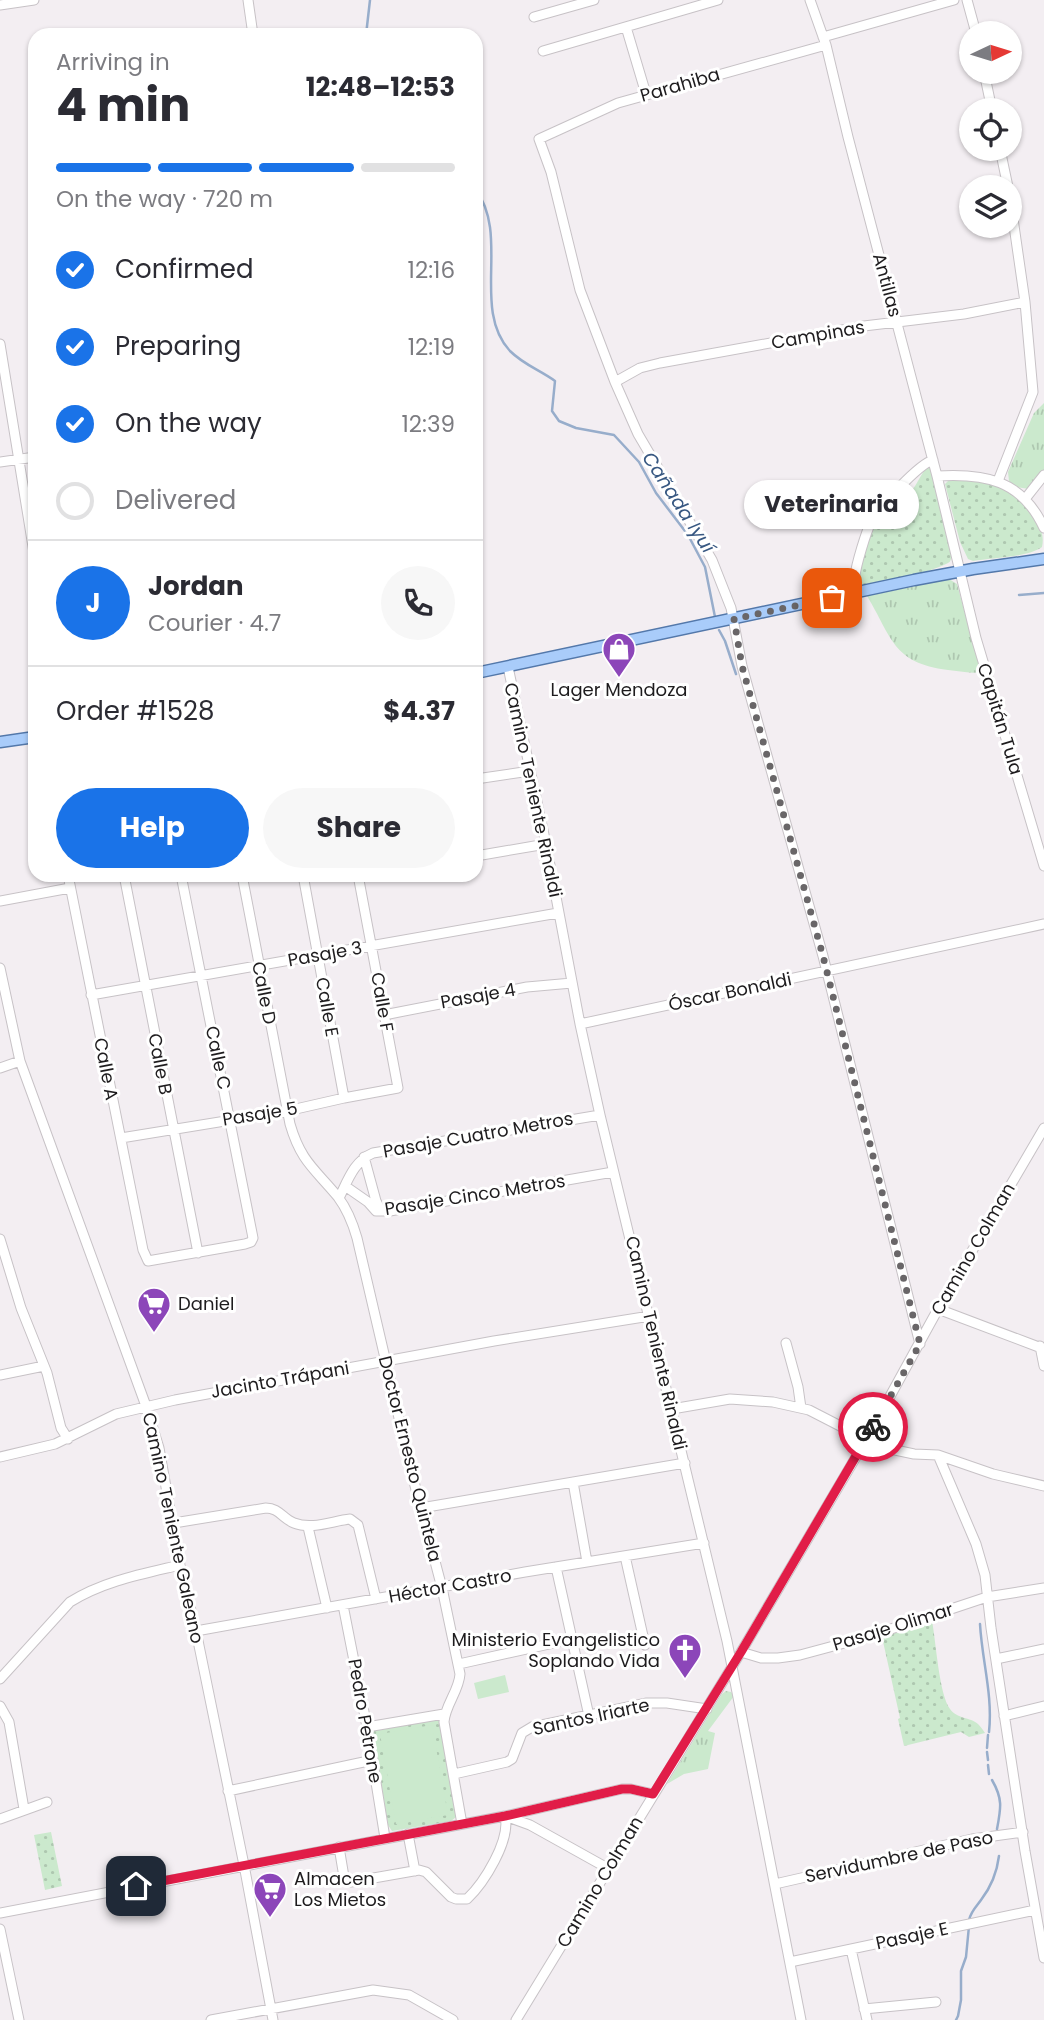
<!DOCTYPE html>
<meta charset="utf-8">
<style>
body{margin:0;font-family:Poppins,sans-serif;background:#f7f7f7;color:#2b2b33;height:100vh;display:flex;flex-direction:column;font-size:26px;white-space:nowrap}
*{box-sizing:border-box;margin:0}
p{font-size:23px;color:#7c7c81}
.icon{flex:none;width:38px;height:38px;fill:none;stroke:currentColor;stroke-width:2;stroke-linecap:round;stroke-linejoin:round}
.map{position:relative;flex:1;overflow:hidden}
.side{position:absolute;left:28px;top:28px;width:455px;height:854px;display:flex;flex-direction:column;background:#fff;border-radius:21px;box-shadow:0 2px 5px #0004}
.side>*{flex:none}
.needle{width:46px;rotate:86deg}
.tools{position:absolute;left:959px;top:21px;display:grid;gap:14px}
.tools a{display:grid;place-items:center;width:63px;height:63px;border-radius:50%;background:#fff;box-shadow:0 2px 5px #0004;font-size:35px}
.pin{position:absolute;display:grid;place-items:center;width:60px;height:60px;color:#fff;margin:-30px;border-radius:14px;box-shadow:0 4px 10px #0006}
.courier{position:absolute;display:grid;place-items:center;width:70px;height:70px;margin:-35px;border:5px solid #e11d48;border-radius:50%;background:#fff;color:#222;box-shadow:0 2px 9px #0007}
.bubble{position:absolute;height:49px;border-radius:24px;background:#fff;box-shadow:0 2px 5px #0004;font-size:23px;font-weight:700;line-height:49px;text-align:center}
.summary em{font-style:normal;font-weight:700}
.summary div{display:flex;flex-direction:column-reverse}
.summary{display:flex;align-items:center;justify-content:space-between;height:119px;padding:0 28px}
h1{font-size:46px;font-weight:700;line-height:52px}
.bar{display:grid;grid-template-columns:repeat(4,1fr);gap:10px 7px;align-content:center;height:84px;padding:0 28px}
.bar i{height:9px;border-radius:5px;background:#e1e1e2}
.bar .current{background:#1a73e8}
.bar p{grid-column:span 4}
.line{display:flex;align-items:center;gap:18px;padding:0 28px;border-top:2px solid #e1e1e2}
.line div{flex:1}
.round{display:grid;place-items:center;flex:none;width:74px;height:74px;border-radius:37px;background:#f7f7f7}
ol{padding:0 28px;list-style:none}
li{display:flex;align-items:center;gap:21px;height:77px}
li p{margin-inline-start:auto}
li .icon{padding:7px;border-radius:50%;background:#1a73e8;color:#fff;stroke-width:4}
li:last-child{color:#7c7c81}
li i{width:38px;height:38px;border:4px solid #e1e1e2;border-radius:50%}
.button{display:flex;gap:14px;margin-top:auto;padding:14px 28px}
.button a{flex:1;height:80px;border-radius:42px;background:#1a73e8;color:#fff;font-size:28px;font-weight:700;line-height:80px;text-align:center}
.button a+a{background:#f7f7f7;color:#2b2b33}
.map>svg:first-child{display:block}
</style>
<div class="map">
<svg width="1044" height="2020" viewBox="0 0 1044 2020">
<defs>
<pattern id="grass-tufts" width="24" height="20" patternUnits="userSpaceOnUse" patternTransform="scale(1.75)"><rect width="24" height="20" fill="#cbe9cd"/><path d="M3 7l-1-3M5 7V3M7 7l1-3M15 17l-1-3M17 17v-4M19 17l1-3" fill="none" stroke="#aec7b0"/></pattern>
<pattern id="park-dots" width="8" height="8" patternUnits="userSpaceOnUse" patternTransform="scale(1.75)"><rect width="8" height="8" fill="#cbe9cd"/><path d="M2 2h.1M6 6h.1" fill="none" stroke="#aec7b0" stroke-width="1.8" stroke-linecap="round"/></pattern>
</defs>
<rect width="100%" height="100%" fill="#f3eef2"/>
<path fill="url(#grass-tufts)" d="M 1044,403 L 1044,470 L 1029,489 L 1016,487 L 1009,481 L 1008,472 L 1034,413 Z
M 949,579 L 957,584 L 981,672 C 970,674 959,671 948,670 C 892,663 892,637 867,596 Z
M 726,1691 L 731,1692 L 734,1696 L 708,1731 L 715,1733 L 708,1769 L 684,1774 L 667,1784 L 722,1694 Z"/>
<path fill="url(#park-dots)" d="M 929,466 L 932,468 L 952,556 C 950,561 951,562 946,564 C 924,575 885,580 861,585 L 859,583 C 857,571 868,529 875,520 C 884,507 898,501 910,492 C 918,485 920,473 929,466 Z
M 950,479 C 991,482 1013,484 1036,521 C 1042,530 1044,537 1042,547 C 1029,557 991,558 973,561 L 968,559 L 960,542 L 945,484 Z
M 932,1621 C 936,1641 939,1694 950,1709 C 957,1719 970,1717 978,1724 C 981,1727 983,1730 985,1733 L 969,1737 L 961,1732 L 904,1746 L 898,1719 L 900,1718 L 882,1637 Z
M 437,1718 L 441,1724 L 456,1817 L 451,1821 L 392,1831 L 388,1825 L 373,1732 L 375,1729 Z
M 51,1832 L 62,1886 L 45,1890 L 34,1835 Z"/>
<path fill="#cbe9cd" d="M 505,1675 L 509,1692 L 478,1699 L 474,1683 Z
M 432,1725 L 448,1815 L 396,1824 L 380,1734 Z"/>
<g fill="none" stroke-linecap="round" stroke-linejoin="round">
<path stroke="#97adcb" stroke-width="2.5" d="M 366,35 L 370,0
M 476,190 C 510,236 471,309 510,351 C 524,365 540,370 555,381 L 552,411 L 559,421 L 576,428 L 614,435 L 639,462 L 656,493 L 688,535 L 705,567 L 715,617
M 1019,595 L 1044,593
M 719,630 L 725,641 L 736,674
M 980,1624 C 982,1661 993,1695 989,1732
M 987,1748 L 988,1735
M 987,1752 L 988,1760
M 988,1765 L 989,1774
M 992,1780 C 1003,1799 1001,1808 997,1829
M 969,1920 C 971,1911 976,1907 981,1900 C 991,1887 997,1872 999,1856
M 956,2020 L 958,2016 L 961,2000 L 961,1971 L 966,1957 L 969,1926"/>
<defs>
<path id="minor" d="M 248,0 L 253,35
M 810,0 L 826,45 L 848,137 L 937,476 L 976,638 L 1044,866
M 967,0 L 976,33
M 0,5 L 34,0
M 534,17 L 594,0
M 626,27 L 646,94
M 823,37 L 954,0
M 826,45 L 618,103 L 539,139 L 551,172 L 580,290 L 615,382 L 638,434 L 712,560 L 731,608 L 742,666 L 823,956 L 920,1344
M 543,51 L 718,0
M 984,72 L 992,110
M 1000,149 L 1008,187
M 0,344 L 35,559
M 615,382 L 640,368 L 660,363 L 864,326 L 964,314 L 1025,302
M 0,462 L 35,457
M 937,476 C 985,473 1022,480 1044,528
M 998,481 L 1033,392 L 1025,302 L 1010,198
M 1025,499 L 1044,475
M 857,592 C 856,587 854,581 855,576 C 856,565 866,532 871,522 C 878,508 919,464 933,460
M 508,667 L 546,844 L 580,1024 L 600,1115 L 727,1641 L 801,2020
M 476,779 L 530,771
M 476,856 L 546,844
M 68,875 L 143,1250 L 148,1261 L 245,1244 L 251,1242 L 253,1238 L 181,875
M 124,875 L 198,1253
M 242,875 L 290,1124 C 301,1162 315,1169 338,1197 C 347,1209 353,1224 357,1238 L 413,1478 L 442,1588 L 460,1674 C 459,1691 445,1705 444,1722 L 462,1824
M 303,875 L 344,1098
M 0,901 L 70,888
M 0,968 L 20,1061 L 146,1406 L 159,1448 L 180,1565 L 196,1631 L 244,1865 L 273,2020
M 91,995 L 558,913
M 384,1015 L 527,987 L 572,983
M 580,1024 L 1044,924
M 0,1068 L 20,1061
M 121,1138 L 287,1111 L 344,1098 L 398,1088 L 358,875
M 364,1157 L 376,1201 L 381,1211
M 345,1186 L 368,1202 L 376,1211 L 390,1211 L 613,1172
M 339,1198 C 348,1180 354,1161 373,1153 L 600,1115
M 0,1239 L 21,1308 L 47,1373 L 61,1428 L 68,1439
M 938,1309 L 1044,1349
M 786,1343 L 798,1387 L 801,1408
M 1040,1346 L 1044,1366
M 0,1375 L 44,1366
M 672,1409 L 730,1399 L 773,1402 L 809,1410 L 881,1447 L 914,1454 L 938,1455 L 993,1474 L 1044,1486
M 938,1455 L 976,1544 L 985,1575 L 991,1628 L 1025,1851 L 1044,1958
M 0,1457 L 55,1444 L 116,1414 L 175,1400 L 494,1341 L 650,1316
M 573,1482 L 587,1562
M 421,1508 L 685,1463
M 174,1523 L 266,1508 C 279,1508 283,1519 294,1523 C 312,1530 332,1521 350,1519 L 358,1525 L 376,1599
M 308,1527 L 327,1608
M 625,1556 L 645,1645
M 556,1567 L 589,1716
M 343,1605 L 367,1727 L 385,1838
M 196,1631 L 525,1572 L 704,1543
M 741,1652 L 761,1658 L 778,1658 L 800,1655 L 867,1637 L 987,1597 L 1044,1588
M 996,1659 L 1044,1649
M 459,1664 L 572,1639
M 0,1679 L 70,1602 C 104,1581 142,1574 180,1565
M 0,1706 L 9,1722 L 24,1809
M 1004,1716 L 1044,1706
M 367,1727 L 444,1714
M 454,1774 L 507,1762 L 512,1759 L 522,1733 L 532,1727 L 647,1703 L 667,1703 L 707,1709
M 228,1791 L 373,1760
M 0,1819 L 47,1802
M 408,1834 L 415,1871
M 339,1847 L 344,1877 L 351,1882 L 419,1870 L 426,1872 L 451,1897 L 456,1899 L 467,1899 C 484,1883 511,1840 505,1816 L 530,1825 L 609,1869
M 775,1884 L 972,1839 L 1023,1832
M 0,1913 L 505,1816 L 622,1789 L 631,1789 L 653,1794
M 0,1929 L 19,2020
M 851,1949 L 867,2020
M 790,1962 L 1035,1910
M 864,2009 L 936,2002
M 211,2020 L 373,1990 L 409,1995 L 453,2020
M 516,2020 L 741,1652 L 866,1440 L 938,1309 L 1044,1128"/>
<path id="major" d="M 476,673 L 914,580 L 973,569 L 1044,559
M 0,742 L 35,737"/>
</defs>
<use href="#minor" stroke="#c7c2c6" stroke-width="11"/>
<use href="#major" stroke="#5378aa" stroke-width="13"/>
<use href="#minor" stroke="#fff" stroke-width="9"/>
<use href="#major" stroke="#a9ccfa" stroke-width="10"/>
</g>
<g fill="none" stroke-linecap="round" stroke-linejoin="round">
<path stroke="#696668" stroke-width="7" stroke-dasharray="0 12.6" d="M 832,598 L 734,619 L 742,666 L 823,956 L 920,1344 L 873,1427"/>
<path stroke="#e11d48" stroke-width="9" d="M 136,1886 L 505,1816 L 622,1789 L 631,1789 L 653,1794 L 741,1652 L 873,1427"/>
</g>
<defs>
<symbol id="shop-pin" viewBox="-11 -11 22 30"><path d="M0 17L-7.5 6A9.5 9.5 0 1 1 7.5 6Z" fill="#8c46b9" stroke="#fff"/><path d="M-5-2.5h2.3a2.7 3.5 0 0 1 5.4 0H5L5.5 6h-11ZM-1.5-2.5h3a1.5 2.3 0 0 0-3 0Z" fill="#fff"/></symbol>
<symbol id="supermarket-pin" viewBox="-11 -11 22 30"><path d="M0 17L-7.5 6A9.5 9.5 0 1 1 7.5 6Z" fill="#8c46b9" stroke="#fff"/><path d="M-6-5.5h2.5l.6 2H6L4.5 2H-2.5L-4.4-4H-6ZM-1.5 3.2a1.3 1.3 0 1 0 .1 0ZM3 3.2a1.3 1.3 0 1 0 .1 0Z" fill="#fff"/></symbol>
<symbol id="church-pin" viewBox="-11 -11 22 30"><path d="M0 17L-7.5 6A9.5 9.5 0 1 1 7.5 6Z" fill="#8c46b9" stroke="#fff"/><path d="M-1.2-6h2.4v3.5h3.3v2.4h-3.3V6h-2.4V-.1h-3.3v-2.4h3.3Z" fill="#fff"/></symbol>
</defs>
<g fill-rule="evenodd">
<use href="#shop-pin" x="600" y="630" width="38" height="52"/>
<use href="#supermarket-pin" x="135" y="1285" width="38" height="52"/>
<use href="#church-pin" x="666" y="1631" width="38" height="52"/>
<use href="#supermarket-pin" x="251" y="1870" width="38" height="52"/>
</g>
<g text-anchor="middle" stroke-width="6" stroke-linejoin="round" paint-order="stroke">
<g font-size="18" fill="#1e1c1e" stroke="#fff">
<text transform="translate(680 85) rotate(-16)" y="6">Parahiba</text>
<text transform="translate(887 285) rotate(75)" y="6">Antillas</text>
<text transform="translate(818 335) rotate(-10)" y="6">Campinas</text>
<text transform="translate(1000 719) rotate(73)" y="6">Capitán Tula</text>
<text transform="translate(533 790) rotate(78)" y="6">Camino Teniente Rinaldi</text>
<text transform="translate(325 954) rotate(-10)" y="6">Pasaje 3</text>
<text transform="translate(730 992) rotate(-12)" y="6">Óscar Bonaldi</text>
<text transform="translate(264 993) rotate(79)" y="6">Calle D</text>
<text transform="translate(478 996) rotate(-10)" y="6">Pasaje 4</text>
<text transform="translate(382 1002) rotate(80)" y="6">Calle F</text>
<text transform="translate(327 1007) rotate(80)" y="6">Calle E</text>
<text transform="translate(218 1058) rotate(78)" y="6">Calle C</text>
<text transform="translate(160 1064) rotate(79)" y="6">Calle B</text>
<text transform="translate(106 1069) rotate(79)" y="6">Calle A</text>
<text transform="translate(260 1114) rotate(-9)" y="6">Pasaje 5</text>
<text transform="translate(478 1135) rotate(-10)" y="6">Pasaje Cuatro Metros</text>
<text transform="translate(475 1195) rotate(-9)" y="6">Pasaje Cinco Metros</text>
<text transform="translate(973 1249) rotate(-60)" y="6">Camino Colman</text>
<text transform="translate(656 1343) rotate(77)" y="6">Camino Teniente Rinaldi</text>
<text transform="translate(280 1380) rotate(-10)" y="6">Jacinto Trápani</text>
<text transform="translate(410 1459) rotate(76)" y="6">Doctor Ernesto Quintela</text>
<text transform="translate(173 1528) rotate(78)" y="6">Camino Teniente Galeano</text>
<text transform="translate(450 1586) rotate(-10)" y="6">Héctor Castro</text>
<text transform="translate(893 1627) rotate(-17)" y="6">Pasaje Olimar</text>
<text transform="translate(591 1717) rotate(-12)" y="6">Santos Iriarte</text>
<text transform="translate(365 1721) rotate(80)" y="6">Pedro Petrone</text>
<text transform="translate(899 1857) rotate(-12)" y="6">Servidumbre de Paso</text>
<text transform="translate(600 1882) rotate(-59)" y="6">Camino Colman</text>
<text transform="translate(912 1936) rotate(-12)" y="6">Pasaje E</text>
</g>
<g font-size="18" fill="#1e1c1e" stroke="#fff" text-anchor="start">
<text x="619" y="696" text-anchor="middle">Lager Mendoza</text>
<text x="178" y="1310">Daniel</text>
<text x="660" y="1646" text-anchor="end">Ministerio Evangelistico<tspan x="660" dy="21">Soplando Vida</tspan></text>
<text x="294" y="1885">Almacen<tspan x="294" dy="21">Los Mietos</tspan></text>
</g>
<g font-size="19" font-style="italic" fill="#385882" stroke="#fff">
<text transform="translate(679 502) rotate(57)" y="7">Cañada Iyuí</text>
</g>
</g>
</svg>
<div class="tools">
<a><svg class="needle" viewBox="-14 -14 28 28"><path d="M0-13l5 13h-10z" fill="#e53935"/><path d="M0 13l5-13h-10z" fill="#7c7c81"/></svg></a>
<a><svg class="icon" aria-label="locate" viewBox="0 0 24 24"><circle cx="12" cy="12" r="6"/><path d="M12 2v4M12 18v4M2 12h4M18 12h4"/></svg></a>
<a><svg class="icon" aria-label="layers" viewBox="0 0 24 24"><path d="M12 4l9 5-9 5-9-5zM3 14l9 5 9-5"/></svg></a>
</div>
<div class="pin" style="left:832px;top:598px;background:#ea580c"><svg class="icon" aria-label="bag" viewBox="0 0 24 24"><path d="M5 8h14l-1 12H6zM9 8a3 3 0 0 1 6 0"/></svg></div>
<div class="pin" style="left:136px;top:1886px;background:#1f2937"><svg class="icon" aria-label="home" viewBox="0 0 24 24"><path d="M3 11l9-7 9 7M6 9v11h12V9"/></svg></div>
<div class="courier" style="left:873px;top:1427px"><svg class="icon" aria-label="bike" viewBox="0 0 24 24"><circle cx="6" cy="16" r="4"/><circle cx="18" cy="16" r="4"/><path d="M6 16l4-8h5l3 8M10 8l3 8H6M13 5h3"/></svg></div>
<div class="bubble" style="left:744px;top:480px;width:175px">Veterinaria</div>
<section class="side">
<div class="summary"><div><h1>4 min</h1><p>Arriving in</p></div><em>12:48–12:53</em></div>
<div class="bar"><i class="current"></i><i class="current"></i><i class="current"></i><i></i><p>On the way · 720 m</p></div>
<ol>
<li><svg class="icon" aria-label="check" viewBox="0 0 24 24"><path d="M5 12l5 5 9-10"/></svg>Confirmed<p>12:16</p></li>
<li><svg class="icon" aria-label="check" viewBox="0 0 24 24"><path d="M5 12l5 5 9-10"/></svg>Preparing<p>12:19</p></li>
<li><svg class="icon" aria-label="check" viewBox="0 0 24 24"><path d="M5 12l5 5 9-10"/></svg>On the way<p>12:39</p></li>
<li><i></i>Delivered</li>
</ol>
<div class="line" style="height:126px"><b class="round" style="background:#1a73e8;color:#fff">J</b><div><b>Jordan</b><p>Courier · 4.7</p></div><a class="round"><svg class="icon" aria-label="phone" viewBox="0 0 24 24"><path d="M5 4h4l2 5-3 2q2 4 5 5l2-3 5 2v4C11 20 4 13 5 4z"/></svg></a></div>
<div class="line" style="height:91px"><div>Order #1528</div><b>$4.37</b></div>
<div class="button"><a>Help</a><a>Share</a></div>
</section>
</div>
